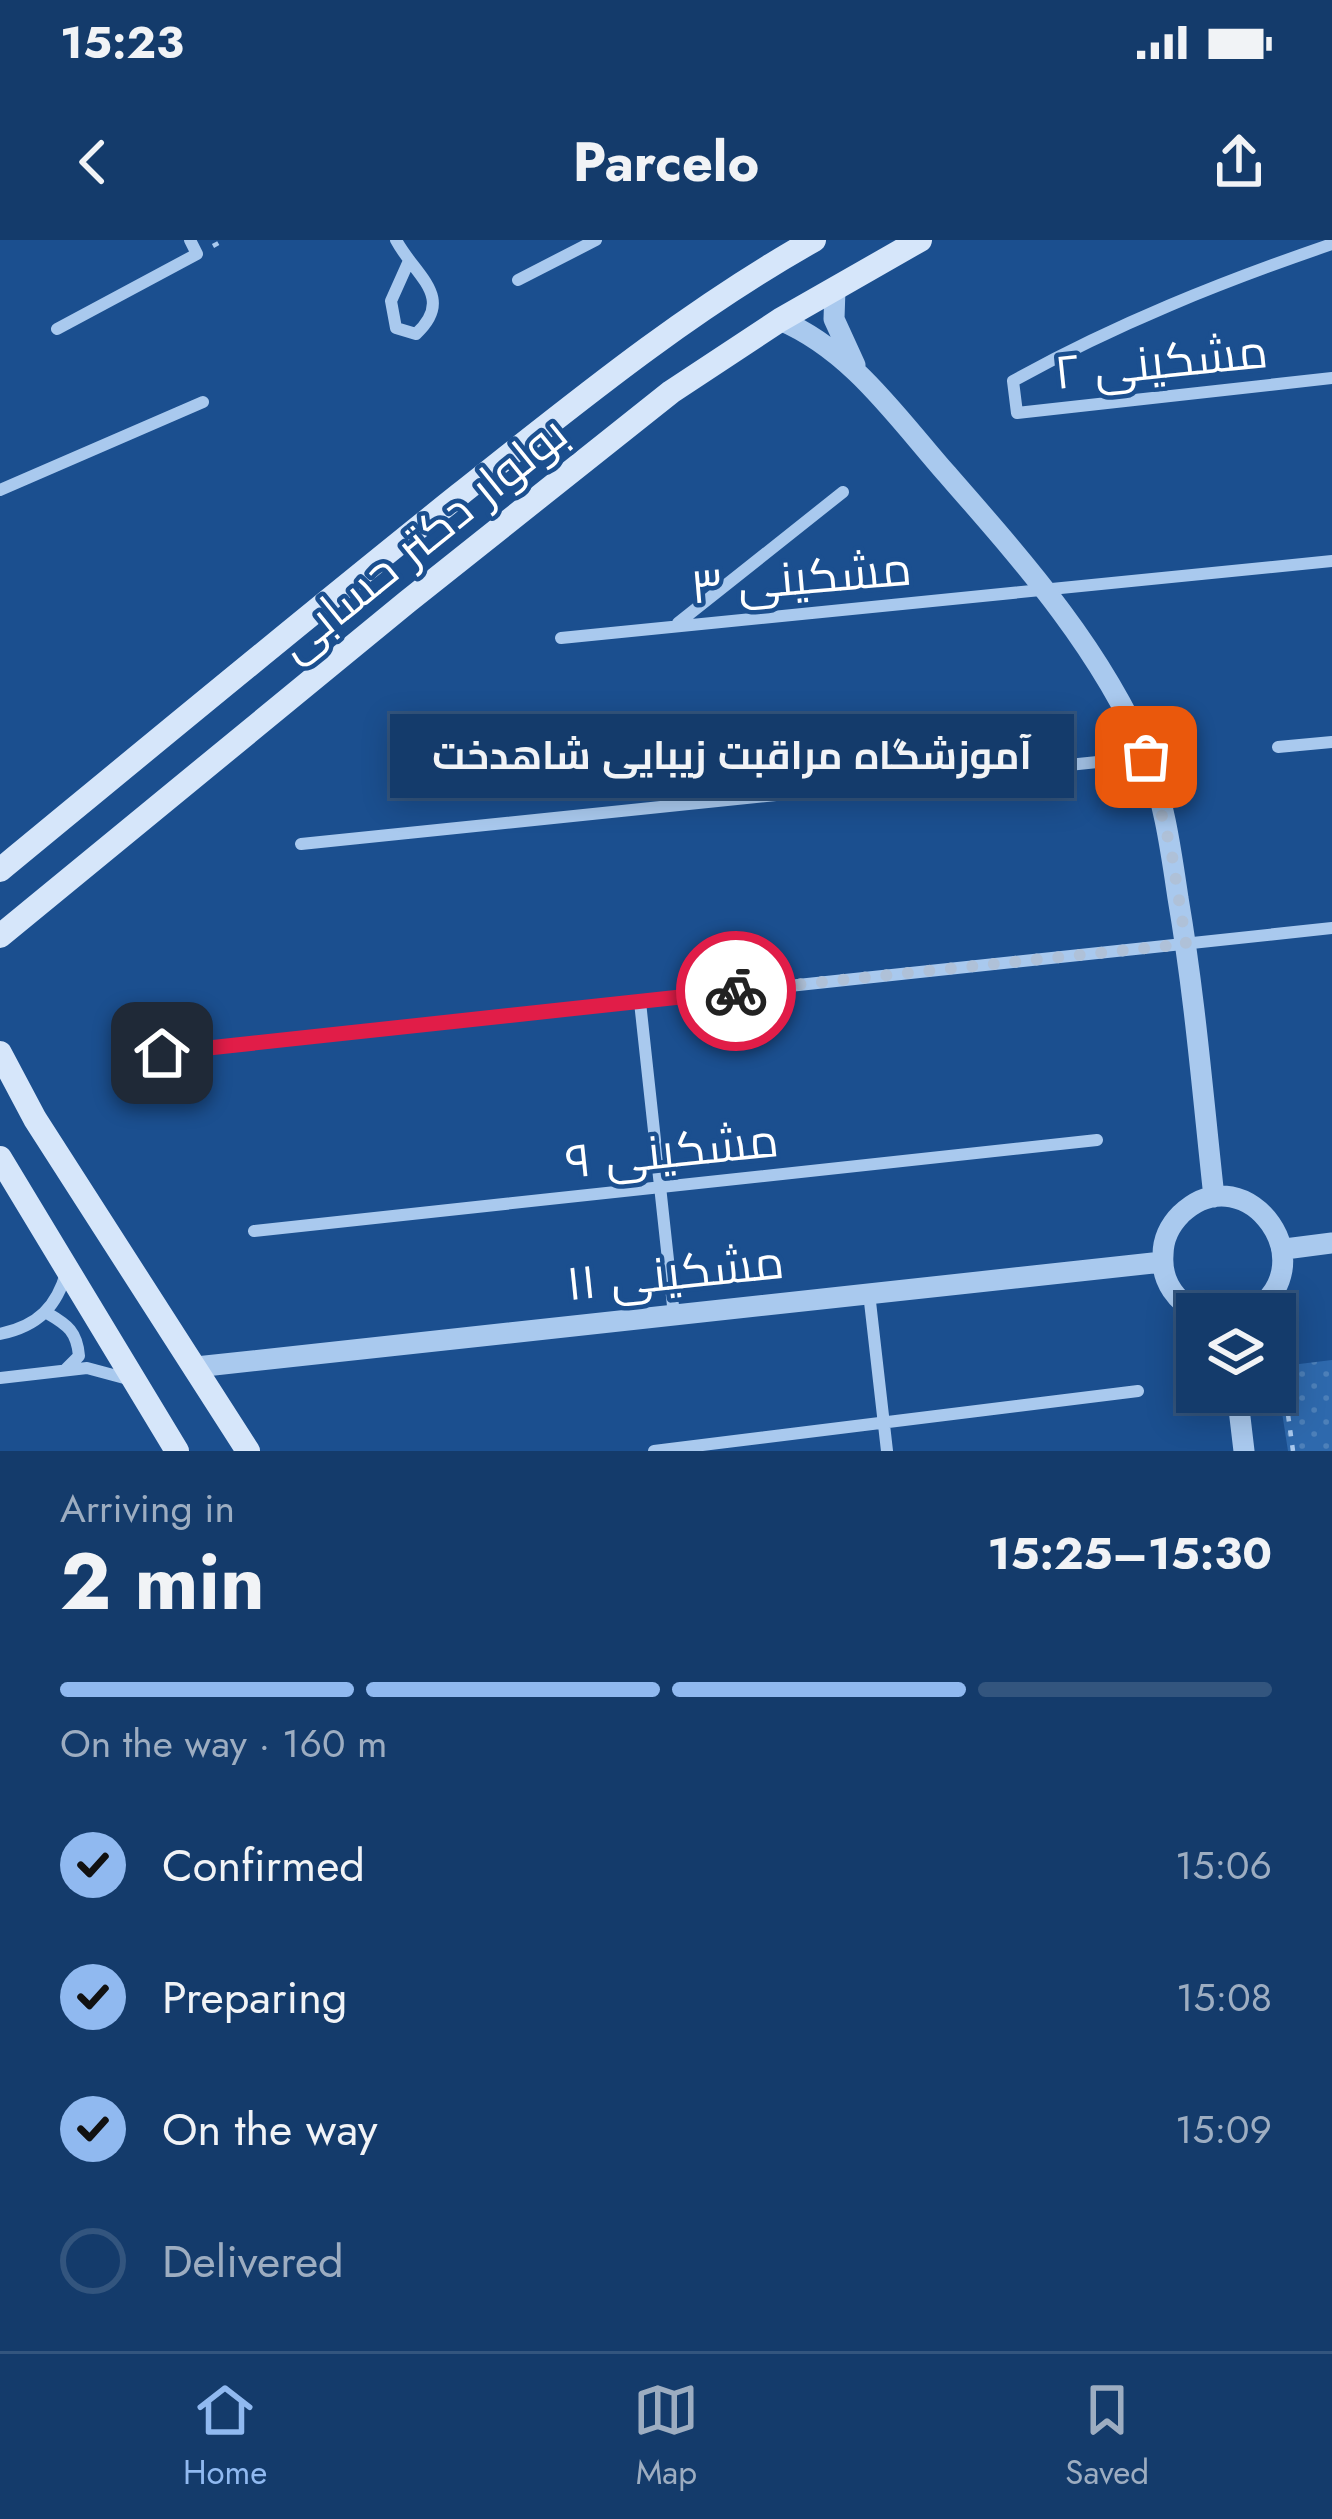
<!DOCTYPE html>
<meta charset="utf-8">
<style>
body{margin:0;font-family:Jost,Cairo,sans-serif;background:#1d4271;color:#f1f3f6;height:100vh;display:flex;flex-direction:column;font-size:45px;white-space:nowrap}
*{box-sizing:border-box;margin:0}
p{font-size:39px;color:#9dadc1}
.icon{flex:none;width:66px;height:66px;fill:none;stroke:currentColor;stroke-width:2;stroke-linecap:round;stroke-linejoin:round}
.map{position:relative;height:1211px;overflow:hidden}
.details{display:flex;flex-direction:column;background:#143b6b;flex:1}
.details>*{flex:none}
.tools{position:absolute;left:1176px;top:1053px;display:grid;gap:24px}
.tools a{display:grid;place-items:center;width:120px;height:120px;border-radius:0px;background:#143b6b;box-shadow:0 6px 30px #0003,0 0 0 3px #33557e;font-size:60px}
.pin{position:absolute;display:grid;place-items:center;width:102px;height:102px;color:#fff;margin:-51px;border-radius:24px;box-shadow:0 6px 18px #0006}
.courier{position:absolute;display:grid;place-items:center;width:120px;height:120px;margin:-60px;border:9px solid #e11d48;border-radius:50%;background:#fff;color:#222;box-shadow:0 3px 15px #0007}
.bubble{position:absolute;height:84px;border-radius:0px;background:#143b6b;box-shadow:0 6px 30px #0003,0 0 0 3px #33557e;font-size:39px;font-weight:700;line-height:84px;text-align:center}
.overview em{font-style:normal;font-weight:700}
.overview div{display:flex;flex-direction:column-reverse}
.overview{display:flex;align-items:center;justify-content:space-between;height:204px;padding:0 60px}
h1{font-size:78px;font-weight:700;line-height:90px}
.bar{display:grid;grid-template-columns:repeat(4,1fr);gap:18px 12px;align-content:center;height:144px;padding:0 60px}
.bar i{height:15px;border-radius:9px;background:#33557e}
.bar .active{background:#90b9f0}
.bar p{grid-column:span 4}
ol{padding:0 60px;list-style:none}
li{display:flex;align-items:center;gap:36px;height:132px}
li p{margin-inline-start:auto}
li .icon{padding:12px;border-radius:50%;background:#90b9f0;color:#111;stroke-width:4}
li:last-child{color:#9dadc1}
li i{width:66px;height:66px;border:6px solid #33557e;border-radius:50%}
.status{display:flex;justify-content:space-between;align-items:center;height:84px;padding:0 60px;background:#143b6b;direction:ltr}
.status svg{height:33px;fill:currentColor}
header{display:flex;justify-content:space-between;align-items:center;height:156px;padding:0 60px;background:#143b6b;font-size:54px;font-weight:700}
.dock{display:flex;justify-content:space-around;align-items:center;height:168px;border-top:3px solid #33557e;background:#143b6b;font-size:33px;color:#9dadc1}
.dock a{display:grid;justify-items:center;gap:6px}
.dock .active{color:#90b9f0}
.map>svg:first-child{display:block}
</style>
<div class="status"><b>15:23</b><svg viewBox="0 0 49 12"><path d="M0 12V9h3v3zM5 12V6h3v6zM10 12V3h3v9zM15 12V0h3v12zM26 1h20v11H26zM47 4h2v5h-2z"/></svg></div>
<header><svg class="icon" aria-label="back" viewBox="0 0 24 24"><path d="M15 5l-7 7 7 7"/></svg>Parcelo<svg class="icon" aria-label="share" viewBox="0 0 24 24"><path d="M12 15V3M7 8l5-5 5 5M5 13v7h14v-7"/></svg></header>
<div class="map">
<svg width="1332" height="1211" viewBox="0 0 1332 1211">
<defs>
<pattern id="park-dots" width="8" height="8" patternUnits="userSpaceOnUse" patternTransform="scale(3)"><rect width="8" height="8" fill="#2e69ad"/><path d="M2 2h.1M6 6h.1" fill="none" stroke="#4d80b9" stroke-width="1.8" stroke-linecap="round"/></pattern>
</defs>
<rect width="100%" height="100%" fill="#1b4f8f"/>
<path fill="url(#park-dots)" d="M 1332,1120 L 1332,1211 L 1288,1211 L 1275,1127 Z"/>
<g fill="none" stroke-linecap="round" stroke-linejoin="round">
<path stroke="#a9c9ee" stroke-width="4.5" stroke-dasharray="6 9" stroke-linecap="butt" d="M 213,6 L 224,0
M 1280,1116 L 1293,1211"/>
<path stroke="#a9c9ee" stroke-width="12" d="M 396,0 C 415,36 456,57 416,94 L 396,88 L 391,61 L 408,23
M 1332,4 C 1221,42 1116,84 1013,141 L 1017,173 L 1332,138
M 518,40 L 596,0
M 57,89 L 197,14 L 190,0
M 0,250 L 203,162
M 678,383 L 843,252
M 561,398 L 1332,321
M 1278,507 L 1332,502
M 301,604 L 1146,517
M 640,762 L 674,1075
M 162,813 L 1332,688
M 254,991 L 1097,900
M 869,1053 L 887,1211
M 47,1073 C 68,1085 77,1092 79,1116 L 66,1129
M 0,1094 C 38,1086 57,1067 67,1030
M 0,1138 L 87,1128 L 128,1139
M 654,1211 L 1138,1151"/>
<path stroke="#a9c9ee" stroke-width="21" d="M 835,49 L 834,79 L 855,125
M 780,80 C 851,110 896,176 946,233 C 1022,320 1100,407 1146,515 C 1164,559 1171,611 1178,658 C 1195,757 1203,857 1214,957
M 1285,1009 L 1332,1003
M 1200,1074 C 1177,1062 1161,1042 1163,1015 C 1163,999 1170,985 1181,974 C 1247,911 1332,1030 1247,1074
M 196,1127 L 1162,1022
M 1237,1152 L 1244,1211"/>
<path stroke="#d6e6fa" stroke-width="24" d="M 0,630 C 153,504 305,378 459,255 C 574,164 686,72 814,0
M 0,696 L 407,362 L 671,152 L 780,80 L 920,0
M 0,813 L 35,879 L 248,1211
M 0,918 L 177,1211"/>
</g>
<g fill="none" stroke-linecap="round" stroke-linejoin="round">
<path stroke="#afc1d8" stroke-width="12" stroke-dasharray="0 21.6" d="M 736,751 L 1186,704 L 1171,609 L 1146,517"/>
<path stroke="#e11d48" stroke-width="15" d="M 162,813 L 736,751"/>
</g>
<g text-anchor="middle" stroke-width="9" stroke-linejoin="round" paint-order="stroke">
<g font-size="48" fill="#fff" stroke="#1b4f8f">
<text transform="translate(1161 121) rotate(-6)" y="17">مشکینی ۲</text>
<text transform="translate(422 298) rotate(-39)" y="17">بولوار دکتر حسابی</text>
<text transform="translate(801 337) rotate(-5)" y="17">مشکینی ۳</text>
<text transform="translate(672 910) rotate(-6)" y="17">مشکینی ۹</text>
<text transform="translate(675 1032) rotate(-6)" y="17">مشکینی ۱۱</text>
</g>
</g>
</svg>
<div class="tools">
<a><svg class="icon" aria-label="layers" viewBox="0 0 24 24"><path d="M12 4l9 5-9 5-9-5zM3 14l9 5 9-5"/></svg></a>
</div>
<div class="pin" style="left:1146px;top:517px;background:#ea580c"><svg class="icon" aria-label="bag" viewBox="0 0 24 24"><path d="M5 8h14l-1 12H6zM9 8a3 3 0 0 1 6 0"/></svg></div>
<div class="pin" style="left:162px;top:813px;background:#1f2937"><svg class="icon" aria-label="home" viewBox="0 0 24 24"><path d="M3 11l9-7 9 7M6 9v11h12V9"/></svg></div>
<div class="courier" style="left:736px;top:751px"><svg class="icon" aria-label="bike" viewBox="0 0 24 24"><circle cx="6" cy="16" r="4"/><circle cx="18" cy="16" r="4"/><path d="M6 16l4-8h5l3 8M10 8l3 8H6M13 5h3"/></svg></div>
<div class="bubble" style="left:390px;top:474px;width:684px">آموزشگاه مراقبت زیبایی شاهدخت</div>
</div>
<section class="details">
<div class="overview"><div><h1>2 min</h1><p>Arriving in</p></div><em>15:25–15:30</em></div>
<div class="bar"><i class="active"></i><i class="active"></i><i class="active"></i><i></i><p>On the way · 160 m</p></div>
<ol>
<li><svg class="icon" aria-label="check" viewBox="0 0 24 24"><path d="M5 12l5 5 9-10"/></svg>Confirmed<p>15:06</p></li>
<li><svg class="icon" aria-label="check" viewBox="0 0 24 24"><path d="M5 12l5 5 9-10"/></svg>Preparing<p>15:08</p></li>
<li><svg class="icon" aria-label="check" viewBox="0 0 24 24"><path d="M5 12l5 5 9-10"/></svg>On the way<p>15:09</p></li>
<li><i></i>Delivered</li>
</ol>
</section>
<nav class="dock">
<a class="active"><svg class="icon" aria-label="home" viewBox="0 0 24 24"><path d="M3 11l9-7 9 7M6 9v11h12V9"/></svg>Home</a>
<a><svg class="icon" aria-label="map" viewBox="0 0 24 24"><path d="M3 6l6-2 6 2 6-2v14l-6 2-6-2-6 2zM9 4v14M15 6v14"/></svg>Map</a>
<a><svg class="icon" aria-label="saved" viewBox="0 0 24 24"><path d="M7 4h10v16l-5-4-5 4z"/></svg>Saved</a>
</nav>
